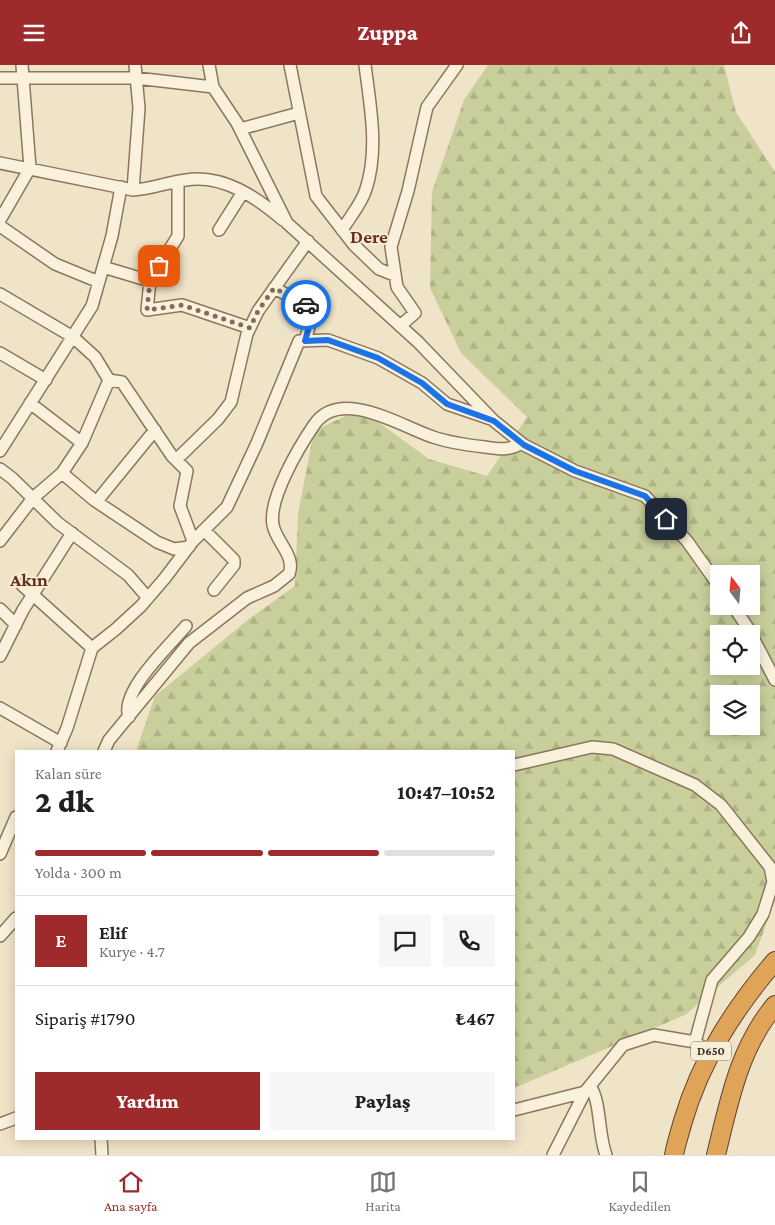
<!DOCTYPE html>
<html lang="tr">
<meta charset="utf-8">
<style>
body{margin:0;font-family:"Crimson Pro",serif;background:#f6f6f6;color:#202124;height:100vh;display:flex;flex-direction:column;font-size:19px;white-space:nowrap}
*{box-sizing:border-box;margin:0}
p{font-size:16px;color:#757577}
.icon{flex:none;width:28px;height:28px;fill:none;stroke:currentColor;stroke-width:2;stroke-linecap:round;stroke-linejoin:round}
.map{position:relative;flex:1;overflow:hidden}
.details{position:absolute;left:15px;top:685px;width:500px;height:390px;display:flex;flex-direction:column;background:#fff;border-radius:0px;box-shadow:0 2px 12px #0003}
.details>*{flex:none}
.needle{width:32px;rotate:344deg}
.controls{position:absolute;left:710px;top:500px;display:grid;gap:10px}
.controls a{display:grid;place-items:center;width:50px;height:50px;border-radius:0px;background:#fff;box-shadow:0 2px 12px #0003;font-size:25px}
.pin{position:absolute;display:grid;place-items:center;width:42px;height:42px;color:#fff;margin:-21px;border-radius:10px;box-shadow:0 2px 8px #0006}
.courier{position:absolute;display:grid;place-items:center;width:50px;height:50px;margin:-25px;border:4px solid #1a73e8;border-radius:50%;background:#fff;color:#222;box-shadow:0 1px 6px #0007}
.summary em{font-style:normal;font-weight:800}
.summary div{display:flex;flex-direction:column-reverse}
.summary{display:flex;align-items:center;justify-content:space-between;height:85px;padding:0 20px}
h1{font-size:32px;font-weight:800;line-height:38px}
.bar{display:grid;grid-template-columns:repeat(4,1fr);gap:8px 5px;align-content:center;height:60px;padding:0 20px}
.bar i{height:6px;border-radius:4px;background:#e0e0e0}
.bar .selected{background:#9e2a2b}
.bar p{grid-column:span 4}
.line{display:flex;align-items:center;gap:12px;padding:0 20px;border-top:1px solid #e0e0e0}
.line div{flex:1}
.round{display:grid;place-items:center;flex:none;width:52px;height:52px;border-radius:0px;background:#f6f6f6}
.cta{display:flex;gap:10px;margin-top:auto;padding:10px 20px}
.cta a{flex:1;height:58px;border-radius:0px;background:#9e2a2b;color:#fff;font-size:20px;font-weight:800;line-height:58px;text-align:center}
.cta a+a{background:#f6f6f6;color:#202124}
header{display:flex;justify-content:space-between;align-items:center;height:65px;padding:0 20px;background:#9e2a2b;color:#fff;font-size:22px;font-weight:800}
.tabs{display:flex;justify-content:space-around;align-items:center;height:70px;border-top:1px solid #e0e0e0;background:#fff;font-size:14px;color:#757577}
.tabs a{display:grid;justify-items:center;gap:2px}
.tabs .selected{color:#9e2a2b}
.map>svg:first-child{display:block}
</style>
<header><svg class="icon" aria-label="menu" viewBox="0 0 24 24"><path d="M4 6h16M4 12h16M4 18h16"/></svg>Zuppa<svg class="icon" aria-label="share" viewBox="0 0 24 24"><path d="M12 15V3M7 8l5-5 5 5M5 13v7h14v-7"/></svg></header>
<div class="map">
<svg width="775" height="1090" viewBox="0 0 775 1090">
<defs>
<pattern id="forest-firs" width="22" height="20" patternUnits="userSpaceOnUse" patternTransform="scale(1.25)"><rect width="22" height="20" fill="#c9cf9b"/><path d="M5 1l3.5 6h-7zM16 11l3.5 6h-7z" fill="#aeb285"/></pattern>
</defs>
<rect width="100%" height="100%" fill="#f0e4c8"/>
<path fill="url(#forest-firs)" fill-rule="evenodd" d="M 488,0 L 724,0 L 736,47 L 775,107 L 775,835 L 755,890 L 685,950 L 514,1023 L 514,686 L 136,686 L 155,631 L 249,554 L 295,521 L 298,449 L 314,366 L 360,344 L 429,394 L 487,411 L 527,352 L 461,288 L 430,223 L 432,127 L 464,35 ZM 719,509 L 751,509 L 751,541 L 719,541 ZM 719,569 L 751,569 L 751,601 L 719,601 ZM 719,629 L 751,629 L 751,661 L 719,661 Z"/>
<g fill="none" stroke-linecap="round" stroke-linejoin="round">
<defs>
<path id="minor" d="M 209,0 L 213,22 L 237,58 L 287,158 L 418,277 L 494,356 L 524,380 L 575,406 L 645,431 L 687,476 L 719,521
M 290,0 L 316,131 L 354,180 L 379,204 L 394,210
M 0,13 L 136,13 L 213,22
M 240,64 L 299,48
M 0,98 L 133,125 C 153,124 167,117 186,115 C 223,109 256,132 283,155
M 178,117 L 178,171 L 150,216 L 147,245 L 182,240 L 250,263
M 133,125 L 139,43 L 135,0
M 0,155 L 30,103 L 22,0
M 0,161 L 55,199 L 99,217
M 219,165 L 243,127
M 342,165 C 350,152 362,138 366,124 C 379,84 370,40 365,0
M 103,202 L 150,216
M 274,223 L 314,244 L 305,276
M 0,229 L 73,272 L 95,292 L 109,315 L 122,317 L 172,391 L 187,406 L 180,441 L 193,476
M 400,261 L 415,248 L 397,222 L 391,182 L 408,126 L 427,42 L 457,0
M 0,288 L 46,315
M 30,338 L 82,378
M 0,386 L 92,241 L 112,171 L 121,122
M 176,395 L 218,354 L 231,337 L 247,269 L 258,246 L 308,176
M 0,404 L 12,413 L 58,458 L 128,510 L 148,533
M 62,408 L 94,435 L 157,477 L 174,484 L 189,482
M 97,436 L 155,365
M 205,466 L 234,495 L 234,500 L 214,525
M 0,476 L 33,433 L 62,408 L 82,378 L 109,315
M 22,520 L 92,583
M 733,541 L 748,563 L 775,615
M 0,544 L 16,560
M 0,591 L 23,545 L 72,468
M 0,643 L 61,678
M 129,652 C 119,627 171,579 186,561
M 57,686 L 67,663 L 92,583 L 116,564 L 141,541 L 165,513 L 193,476 L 227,442 L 257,378 L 299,276 L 328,275 L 378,293 L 422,318 L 447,339 L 491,354
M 104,686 L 109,675 L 189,578 L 247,533 L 274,521 L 289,509 C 296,491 276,477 273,460 C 268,434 299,382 314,360 C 340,321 402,362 433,372 C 450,378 467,380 485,382 C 498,384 510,386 521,378
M 514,700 L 592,682 L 613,684 L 695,720 L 721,740 L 770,802 L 773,817 L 763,849 L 749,872 L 712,915 L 695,977
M 0,789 L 16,752
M 0,871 L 16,853
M 590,1021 C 601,1036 598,1069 606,1090
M 514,1045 L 585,1027
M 0,1059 L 16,1053
M 101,1074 L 102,1090
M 553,1090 L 585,1027 L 623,980 L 654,970 L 695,977 L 710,987"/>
<path id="highway" d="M 674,1090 C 676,1079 680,1067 683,1056 C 701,995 734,944 775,896
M 716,1090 C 729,1037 739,983 775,940"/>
</defs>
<use href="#minor" stroke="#8d765c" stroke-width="14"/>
<use href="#highway" stroke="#5b4430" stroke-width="20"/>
<use href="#minor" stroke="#faf1dc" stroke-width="11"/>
<use href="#highway" stroke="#e0a458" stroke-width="18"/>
</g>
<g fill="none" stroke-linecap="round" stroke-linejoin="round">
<path stroke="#7c6e5b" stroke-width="5" stroke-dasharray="0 9" d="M 159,201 L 150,216 L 147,245 L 182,240 L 250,263 L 258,246 L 274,223 L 306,240"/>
<path stroke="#1a73e8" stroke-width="6" d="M 306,240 L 314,244 L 305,276 L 328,275 L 378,293 L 422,318 L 447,339 L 494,356 L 524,380 L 575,406 L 645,431 L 666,454"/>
</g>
<g text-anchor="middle" stroke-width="4" stroke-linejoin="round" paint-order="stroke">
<rect fill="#f7eed8" stroke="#756857" stroke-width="1" x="691" y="976.5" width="40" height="19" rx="4"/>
<g font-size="12" font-weight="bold" fill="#3d2e20">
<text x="711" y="990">D650</text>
</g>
<g font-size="19" font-weight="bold" fill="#6b2e1e" stroke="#f7eed8">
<text x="369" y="178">Dere</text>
<text x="29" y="521">Akın</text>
</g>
</g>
</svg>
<div class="controls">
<a><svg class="needle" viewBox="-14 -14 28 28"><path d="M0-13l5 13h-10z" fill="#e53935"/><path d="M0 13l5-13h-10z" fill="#757577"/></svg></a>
<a><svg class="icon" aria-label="locate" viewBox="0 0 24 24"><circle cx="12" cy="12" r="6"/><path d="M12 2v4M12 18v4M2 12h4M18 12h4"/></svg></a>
<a><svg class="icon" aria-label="layers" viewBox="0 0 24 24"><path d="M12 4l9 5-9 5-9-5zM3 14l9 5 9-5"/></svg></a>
</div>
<div class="pin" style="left:159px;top:201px;background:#ea580c"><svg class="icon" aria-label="bag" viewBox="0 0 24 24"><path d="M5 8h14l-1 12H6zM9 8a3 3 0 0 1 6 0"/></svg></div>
<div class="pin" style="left:666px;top:454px;background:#1f2937"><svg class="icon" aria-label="home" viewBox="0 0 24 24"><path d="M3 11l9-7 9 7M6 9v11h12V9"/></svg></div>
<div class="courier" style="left:306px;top:240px"><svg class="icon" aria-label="car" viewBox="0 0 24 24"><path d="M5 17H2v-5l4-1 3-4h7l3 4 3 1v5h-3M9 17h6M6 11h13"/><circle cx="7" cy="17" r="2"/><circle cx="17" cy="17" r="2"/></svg></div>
<section class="details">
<div class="summary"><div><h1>2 dk</h1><p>Kalan süre</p></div><em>10:47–10:52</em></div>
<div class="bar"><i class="selected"></i><i class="selected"></i><i class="selected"></i><i></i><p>Yolda · 300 m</p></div>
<div class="line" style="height:90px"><b class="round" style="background:#9e2a2b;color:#fff">E</b><div><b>Elif</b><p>Kurye · 4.7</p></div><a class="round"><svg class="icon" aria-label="chat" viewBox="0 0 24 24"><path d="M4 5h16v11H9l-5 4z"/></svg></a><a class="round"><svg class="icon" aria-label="phone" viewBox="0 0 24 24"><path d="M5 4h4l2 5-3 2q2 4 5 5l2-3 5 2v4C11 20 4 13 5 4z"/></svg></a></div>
<div class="line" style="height:65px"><div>Sipariş #1790</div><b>₺467</b></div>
<div class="cta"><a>Yardım</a><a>Paylaş</a></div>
</section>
</div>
<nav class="tabs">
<a class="selected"><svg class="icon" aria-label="home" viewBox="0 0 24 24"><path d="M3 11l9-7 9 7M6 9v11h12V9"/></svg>Ana sayfa</a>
<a><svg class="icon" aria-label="map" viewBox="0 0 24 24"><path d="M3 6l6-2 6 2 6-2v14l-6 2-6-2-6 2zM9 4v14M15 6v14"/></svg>Harita</a>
<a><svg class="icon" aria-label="saved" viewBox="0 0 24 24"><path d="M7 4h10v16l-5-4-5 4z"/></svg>Kaydedilen</a>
</nav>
